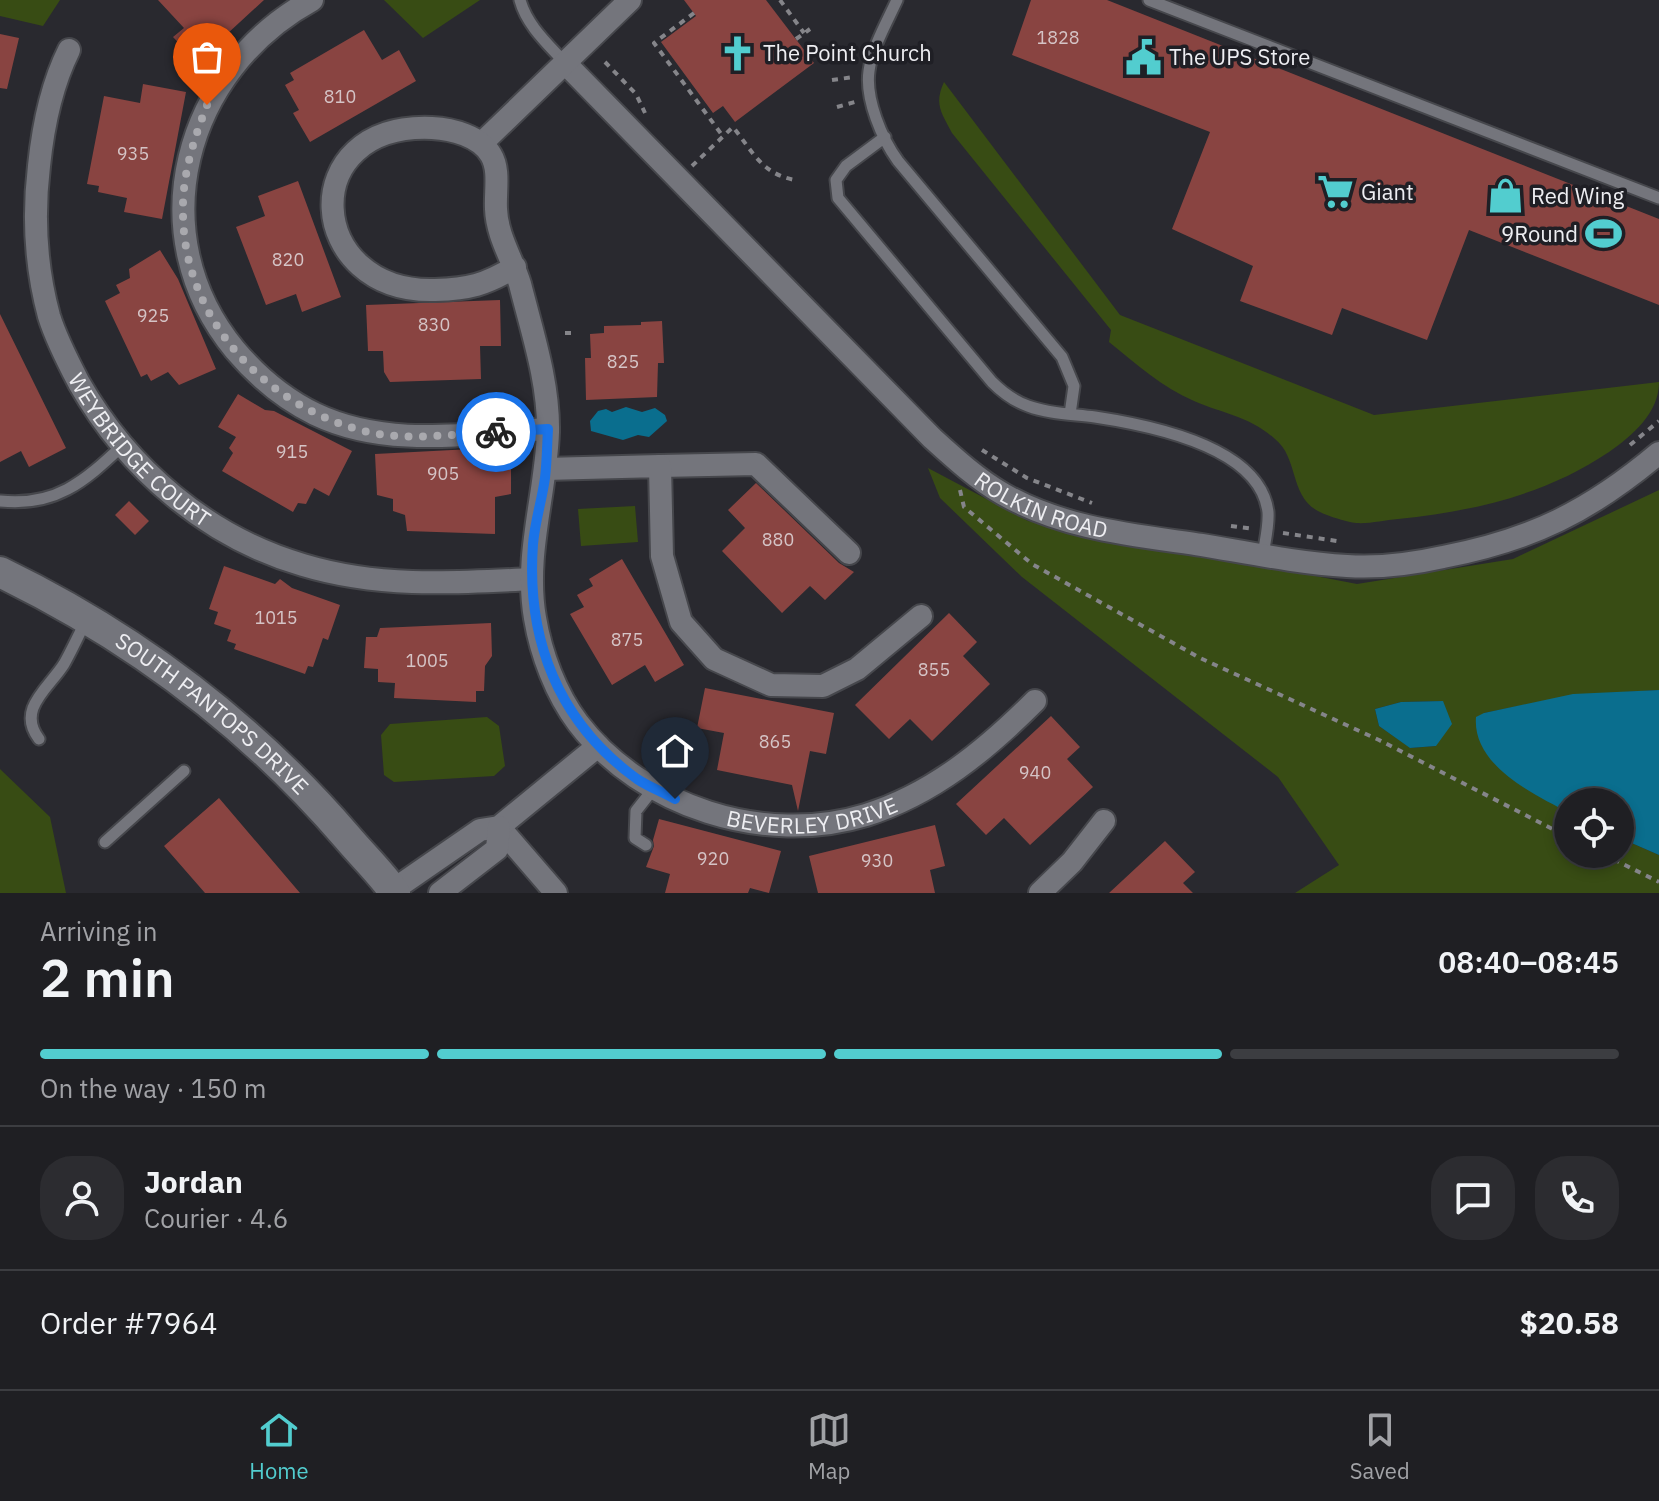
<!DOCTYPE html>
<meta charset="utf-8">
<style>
body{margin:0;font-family:"IBM Plex Sans",sans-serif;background:#2c2c30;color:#f1f3f6;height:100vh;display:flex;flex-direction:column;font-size:30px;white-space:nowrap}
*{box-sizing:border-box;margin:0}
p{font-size:26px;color:#a1a2a6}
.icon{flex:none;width:44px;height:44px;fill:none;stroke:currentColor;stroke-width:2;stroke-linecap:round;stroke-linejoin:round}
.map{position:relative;height:893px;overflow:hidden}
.panel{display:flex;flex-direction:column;background:#1f1f23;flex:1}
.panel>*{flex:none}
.tools{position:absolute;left:1554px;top:788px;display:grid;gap:16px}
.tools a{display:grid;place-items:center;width:80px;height:80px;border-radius:50%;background:#1f1f23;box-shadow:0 4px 12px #0003,0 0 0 2px #3c3d41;font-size:40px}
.pin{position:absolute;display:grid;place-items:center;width:68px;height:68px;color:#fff;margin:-82px -34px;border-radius:50% 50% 50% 0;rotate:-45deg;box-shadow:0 0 8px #0007}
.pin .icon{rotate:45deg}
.courier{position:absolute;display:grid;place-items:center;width:80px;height:80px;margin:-40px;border:6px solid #1a73e8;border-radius:50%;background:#fff;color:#222;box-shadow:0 2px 10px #0007}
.headline em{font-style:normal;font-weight:600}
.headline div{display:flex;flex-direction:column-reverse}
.headline{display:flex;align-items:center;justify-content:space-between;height:136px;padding:0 40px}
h1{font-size:52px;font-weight:600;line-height:60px}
.bar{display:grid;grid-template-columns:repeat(4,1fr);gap:12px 8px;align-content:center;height:96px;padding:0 40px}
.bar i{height:10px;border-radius:6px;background:#3c3d41}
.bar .active{background:#52cdcf}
.bar p{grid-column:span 4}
.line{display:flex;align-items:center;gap:20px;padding:0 40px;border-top:2px solid #3c3d41}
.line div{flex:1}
.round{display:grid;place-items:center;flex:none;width:84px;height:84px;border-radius:32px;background:#2c2c30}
.tabs{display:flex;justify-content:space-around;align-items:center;height:112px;border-top:2px solid #3c3d41;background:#1f1f23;font-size:22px;color:#a1a2a6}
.tabs a{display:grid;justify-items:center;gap:4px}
.tabs .active{color:#52cdcf}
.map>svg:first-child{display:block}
</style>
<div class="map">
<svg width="1659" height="893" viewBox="0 0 1659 893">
<rect width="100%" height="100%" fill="#29292f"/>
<path fill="#384c14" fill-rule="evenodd" d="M 0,0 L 60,0 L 43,26 L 0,16 Z
M 384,0 L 480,0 L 423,38 Z
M 944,82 L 1120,315 L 1374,415 L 1659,382 C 1659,413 1633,435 1609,452 C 1545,495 1474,511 1398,519 C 1385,520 1369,524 1356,523 C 1347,522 1335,518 1327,515 C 1287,502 1301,460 1275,439 C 1249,416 1224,414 1194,401 C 1163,388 1135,363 1109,342 L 1111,330 L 952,133 C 941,112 934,104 944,82 Z
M 928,468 L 1028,521 L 1357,584 L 1513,559 L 1659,490 L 1659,690 L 1573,695 L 1484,713 L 1559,807 L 1568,812 L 1568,854 L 1620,854 L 1620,838 L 1659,855 L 1659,893 L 1295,893 L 1339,865 L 1278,777 L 1022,577 L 940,498 ZM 1443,701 L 1436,746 L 1411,748 L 1379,726 L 1375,709 L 1401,702 Z
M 635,506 L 638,542 L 581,546 L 578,509 Z
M 487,717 L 499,726 L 505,766 L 494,776 L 394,782 L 384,775 L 381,735 L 390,724 Z
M 0,769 L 50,817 L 66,893 L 0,893 Z"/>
<path fill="#0a6e8e" d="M 626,407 L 642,412 L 655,408 L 665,415 L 667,421 L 649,437 L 638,435 L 623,440 L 591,431 L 590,421 L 598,411 L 606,409 L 612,412 Z
M 1659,690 L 1659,855 L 1620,838 L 1620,802 L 1568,802 L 1568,812 C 1533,794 1472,765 1476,717 L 1484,713 L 1573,694 Z
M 1443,701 L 1452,724 L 1436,746 L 1410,748 L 1379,726 L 1375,709 L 1401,702 Z"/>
<path fill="#894441" d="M 158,0 L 264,0 L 201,58 L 197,53 L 193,58 L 173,37 L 184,28 Z
M 684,0 L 766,0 L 814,63 L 735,122 L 723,106 L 713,113 L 661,42 L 696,16 Z
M 1031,0 L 1107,0 L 1659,219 L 1659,305 L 1469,230 L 1427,340 L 1342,308 L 1332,335 L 1240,301 L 1253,266 L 1172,229 L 1210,132 L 1012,55 Z
M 364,30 L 382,60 L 399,50 L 416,81 L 310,142 L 293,113 L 299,110 L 285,85 L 294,80 L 290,73 Z
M 0,34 L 19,38 L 7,89 L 0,88 Z
M 143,84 L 186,92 L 162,219 L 124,212 L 127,198 L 98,192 L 99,186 L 87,184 L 104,96 L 140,103 Z
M 298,181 L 341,297 L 302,312 L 296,294 L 266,305 L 236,227 L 265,216 L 258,196 Z
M 160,250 L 178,279 L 216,369 L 179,385 L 168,372 L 151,381 L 147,374 L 141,377 L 105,301 L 120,293 L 116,285 L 130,278 L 129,269 Z
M 500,300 L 501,346 L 480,346 L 481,379 L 390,382 L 384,372 L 383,351 L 368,351 L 366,305 Z
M 0,314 L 66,448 L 29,467 L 21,451 L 0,462 Z
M 662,321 L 664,363 L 658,363 L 657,397 L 586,400 L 585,358 L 591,358 L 590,334 L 604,333 L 604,326 L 641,325 L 641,322 Z
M 238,394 L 265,410 L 274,411 L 352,451 L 329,496 L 314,488 L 306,504 L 298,503 L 293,512 L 222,471 L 233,453 L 229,448 L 236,437 L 218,427 Z
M 511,447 L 511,494 L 495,497 L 495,534 L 407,531 L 405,515 L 393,511 L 393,499 L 377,495 L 375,454 Z
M 756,483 L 839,563 L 854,572 L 825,600 L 810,586 L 782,613 L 722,551 L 745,528 L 728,510 Z
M 129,501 L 149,521 L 135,535 L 115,515 Z
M 622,559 L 684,665 L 655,682 L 645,665 L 612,685 L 570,614 L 584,607 L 577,595 L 593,586 L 589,579 Z
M 224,566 L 275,584 L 280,579 L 292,588 L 340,605 L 328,640 L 323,638 L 313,667 L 308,666 L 305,674 L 234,649 L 236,644 L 227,641 L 231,630 L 214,624 L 218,612 L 209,609 Z
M 949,613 L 977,642 L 963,656 L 990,684 L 932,741 L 910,719 L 889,739 L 855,705 Z
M 491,623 L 492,656 L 485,666 L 484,691 L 476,691 L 476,702 L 394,698 L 395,683 L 378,682 L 378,669 L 364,668 L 366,637 L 377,637 L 380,628 Z
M 705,688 L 834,713 L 826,754 L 810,751 L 798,811 L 792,785 L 717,770 L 724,733 L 697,728 Z
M 1051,716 L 1080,747 L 1067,759 L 1093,787 L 1030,845 L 1004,818 L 986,835 L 956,804 Z
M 219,798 L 300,893 L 205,893 L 164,846 Z
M 659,819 L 781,851 L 769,893 L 750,888 L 748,893 L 665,893 L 670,874 L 646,867 L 654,846 L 653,840 Z
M 935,825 L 945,866 L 930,870 L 935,893 L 818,893 L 809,856 Z
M 1165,841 L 1195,872 L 1183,883 L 1193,893 L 1109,893 Z"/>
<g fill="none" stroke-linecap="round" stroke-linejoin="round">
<defs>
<path id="lane" d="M 520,0 C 527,26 549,45 566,64
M 897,0 C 887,22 872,48 869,71 C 865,99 882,139 898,161 L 1062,357 L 1074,386 L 1070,414
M 1149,0 L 1659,198
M 885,137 L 846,166 L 836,180 L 838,198 L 992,382 C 1003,393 1014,401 1028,406 C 1049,414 1073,414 1095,417 C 1148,425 1260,446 1268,512 C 1269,526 1265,541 1263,555
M 0,501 C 55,507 84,482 122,446
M 39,739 C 16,709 49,688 64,664 C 72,650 79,634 87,619
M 105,842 L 184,771
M 646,845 L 635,838 L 636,811 L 654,788"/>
<g id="street">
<path d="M 312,0 C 184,70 139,234 235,350 C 257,376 284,399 315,414 C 388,449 470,433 548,429"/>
<path id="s1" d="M 69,50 C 51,86 43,127 39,166 C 33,216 36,268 49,316 C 56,339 68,362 79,383 C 128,469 207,537 303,565 C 379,588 454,583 532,579"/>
<path id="s2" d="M 566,64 L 932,438 C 954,458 977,479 1003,494 C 1064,529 1134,535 1202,545 C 1250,553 1298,563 1347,566 C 1379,568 1412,564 1443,557 C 1532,540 1590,511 1659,453"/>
<path d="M 482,143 L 630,0"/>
<path id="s3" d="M 515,267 C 485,285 469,289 435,290 C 305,294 293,122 432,128 C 452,129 480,136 491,155 C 500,170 495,191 496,209 C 497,236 512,258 520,284 C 532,332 549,382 548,432 C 546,494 524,555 535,618 C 541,654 556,694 578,723 C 642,807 765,846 866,815 C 933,794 986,750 1035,701"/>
<path d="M 660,466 L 756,464 L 849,553"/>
<path d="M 545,469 L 660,466 L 662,556 L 681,622 L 714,659 L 771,685 L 823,686 L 857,669 L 921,616"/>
<path d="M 499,827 L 556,893"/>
<path d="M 393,890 L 480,830 L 499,827 L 598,746"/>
<path d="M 440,893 L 497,849 L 499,827"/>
<path d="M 1040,893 L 1072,862 L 1104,821"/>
</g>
<g id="secondary">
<path id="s4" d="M 0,572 C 134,637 250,724 347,837 C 363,856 381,873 395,893"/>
</g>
</defs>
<use href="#lane" stroke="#46474c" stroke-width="15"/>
<use href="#street" stroke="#46474c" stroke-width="26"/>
<use href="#secondary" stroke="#46474c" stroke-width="34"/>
<path stroke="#85858a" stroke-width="4" stroke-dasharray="6 6" stroke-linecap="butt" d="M 780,0 L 804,33
M 694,13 L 654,43 L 722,135
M 796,39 L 810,29
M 605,62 L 636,94 L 645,113
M 832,80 L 854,77
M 837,107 L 855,102
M 692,166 L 733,127 C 753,152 762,174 795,180
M 565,333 L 572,333
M 1630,445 L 1659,421
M 982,450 L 1027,478 L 1092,503
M 960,490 L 964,507 L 1032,564 L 1200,658 L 1379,740 L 1568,837
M 1231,526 L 1254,529
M 1283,533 L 1337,541
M 1603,854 L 1659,882"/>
<use href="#lane" stroke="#74757c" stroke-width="11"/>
<use href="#street" stroke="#74757c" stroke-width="22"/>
<use href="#secondary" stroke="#74757c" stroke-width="30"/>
</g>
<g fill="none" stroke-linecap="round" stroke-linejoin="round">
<path stroke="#a9a9ae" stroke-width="8" stroke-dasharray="0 14.4" d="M 207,105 C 194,139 182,175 183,212 C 183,319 266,408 368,432 C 409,441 454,434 496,432"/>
<path stroke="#1a73e8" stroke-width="10" d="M 496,432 L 548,429 C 547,445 547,461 545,478 C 542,500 535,521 533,544 C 526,639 558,722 637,779 C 649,787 663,792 675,799"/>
</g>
<defs>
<symbol id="church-bare" viewBox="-9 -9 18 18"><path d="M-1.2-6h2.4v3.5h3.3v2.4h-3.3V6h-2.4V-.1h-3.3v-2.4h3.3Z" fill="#52cdcf" stroke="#1f1f25" stroke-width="2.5" paint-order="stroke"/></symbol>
<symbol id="civic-bare" viewBox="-9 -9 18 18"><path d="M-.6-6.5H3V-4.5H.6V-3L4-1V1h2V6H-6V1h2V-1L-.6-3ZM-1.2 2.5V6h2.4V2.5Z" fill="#52cdcf" stroke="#1f1f25" stroke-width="2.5" paint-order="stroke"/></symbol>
<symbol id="supermarket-bare" viewBox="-9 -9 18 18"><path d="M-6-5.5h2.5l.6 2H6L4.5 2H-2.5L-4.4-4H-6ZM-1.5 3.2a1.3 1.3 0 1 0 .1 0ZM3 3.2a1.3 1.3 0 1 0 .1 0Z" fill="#52cdcf" stroke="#1f1f25" stroke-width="2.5" paint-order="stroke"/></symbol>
<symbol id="shop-bare" viewBox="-9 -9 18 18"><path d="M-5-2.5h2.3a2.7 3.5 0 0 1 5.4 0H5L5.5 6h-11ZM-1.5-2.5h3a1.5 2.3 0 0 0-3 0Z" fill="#52cdcf" stroke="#1f1f25" stroke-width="2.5" paint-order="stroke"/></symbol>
<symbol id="stadium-bare" viewBox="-9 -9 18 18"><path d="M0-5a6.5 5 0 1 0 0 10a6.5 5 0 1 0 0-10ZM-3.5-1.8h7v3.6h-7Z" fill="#52cdcf" stroke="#1f1f25" stroke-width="2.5" paint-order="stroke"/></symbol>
</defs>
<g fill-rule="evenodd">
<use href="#church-bare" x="712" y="28" width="51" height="51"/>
<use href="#civic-bare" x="1118" y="32" width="51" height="51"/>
<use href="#supermarket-bare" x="1310" y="166" width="51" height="51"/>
<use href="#shop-bare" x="1480" y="170" width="51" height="51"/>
<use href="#stadium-bare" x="1578" y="208" width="51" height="51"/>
</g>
<g text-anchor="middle" stroke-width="7" stroke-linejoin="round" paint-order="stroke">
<g font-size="18" fill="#d5c4c6">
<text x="1058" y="44">1828</text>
<text x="340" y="103">810</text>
<text x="133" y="160">935</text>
<text x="288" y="266">820</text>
<text x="153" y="322">925</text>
<text x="434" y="331">830</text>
<text x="623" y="368">825</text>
<text x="292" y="458">915</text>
<text x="443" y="480">905</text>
<text x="778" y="546">880</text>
<text x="276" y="624">1015</text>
<text x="627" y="646">875</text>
<text x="427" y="667">1005</text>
<text x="934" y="676">855</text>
<text x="775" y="748">865</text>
<text x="1035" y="779">940</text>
<text x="713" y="865">920</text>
<text x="877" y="867">930</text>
</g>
<g font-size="22" fill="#eeeef2" stroke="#1f1f25" text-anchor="start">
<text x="763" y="61">The Point Church</text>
<text x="1169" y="65">The UPS Store</text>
<text x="1361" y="200">Giant</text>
<text x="1531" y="204">Red Wing</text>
<text x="1578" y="242" text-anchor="end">9Round</text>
</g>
<g font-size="22" fill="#eeeef2" stroke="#1f1f25">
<text dy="8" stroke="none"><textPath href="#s1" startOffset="436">WEYBRIDGE COURT</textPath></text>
<text dy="8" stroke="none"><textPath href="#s2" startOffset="654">ROLKIN ROAD</textPath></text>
<text dy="8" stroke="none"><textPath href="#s4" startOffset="256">SOUTH PANTOPS DRIVE</textPath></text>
<text dy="8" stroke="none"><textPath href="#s3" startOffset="1296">BEVERLEY DRIVE</textPath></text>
</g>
</g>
</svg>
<div class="tools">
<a><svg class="icon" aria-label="locate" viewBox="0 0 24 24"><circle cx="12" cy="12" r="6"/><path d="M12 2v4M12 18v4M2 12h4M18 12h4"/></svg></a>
</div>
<div class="pin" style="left:207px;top:105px;background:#ea580c"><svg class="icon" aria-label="bag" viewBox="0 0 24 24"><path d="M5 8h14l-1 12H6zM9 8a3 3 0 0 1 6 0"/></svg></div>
<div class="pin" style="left:675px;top:799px;background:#1f2937"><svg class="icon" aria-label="home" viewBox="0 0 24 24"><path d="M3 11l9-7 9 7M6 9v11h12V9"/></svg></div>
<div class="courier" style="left:496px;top:432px"><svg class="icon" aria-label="bike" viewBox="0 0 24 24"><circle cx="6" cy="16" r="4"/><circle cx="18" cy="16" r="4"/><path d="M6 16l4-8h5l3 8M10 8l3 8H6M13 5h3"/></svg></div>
</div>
<section class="panel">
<div class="headline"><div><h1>2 min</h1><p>Arriving in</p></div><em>08:40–08:45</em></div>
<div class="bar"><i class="active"></i><i class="active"></i><i class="active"></i><i></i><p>On the way · 150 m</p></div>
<div class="line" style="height:144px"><a class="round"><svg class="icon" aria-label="person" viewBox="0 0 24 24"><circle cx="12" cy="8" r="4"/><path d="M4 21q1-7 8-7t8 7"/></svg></a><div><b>Jordan</b><p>Courier · 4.6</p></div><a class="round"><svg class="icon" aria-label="chat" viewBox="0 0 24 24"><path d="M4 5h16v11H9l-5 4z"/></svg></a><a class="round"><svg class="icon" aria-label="phone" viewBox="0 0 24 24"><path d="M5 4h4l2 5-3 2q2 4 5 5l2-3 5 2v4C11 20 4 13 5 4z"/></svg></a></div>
<div class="line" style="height:104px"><div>Order #7964</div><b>$20.58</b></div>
</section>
<nav class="tabs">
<a class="active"><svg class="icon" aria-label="home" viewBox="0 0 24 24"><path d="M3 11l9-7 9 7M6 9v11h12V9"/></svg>Home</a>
<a><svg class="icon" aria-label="map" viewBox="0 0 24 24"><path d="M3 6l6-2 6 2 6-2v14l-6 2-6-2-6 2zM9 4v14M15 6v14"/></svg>Map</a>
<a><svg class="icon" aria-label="saved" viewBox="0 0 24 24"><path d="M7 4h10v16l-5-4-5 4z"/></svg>Saved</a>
</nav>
